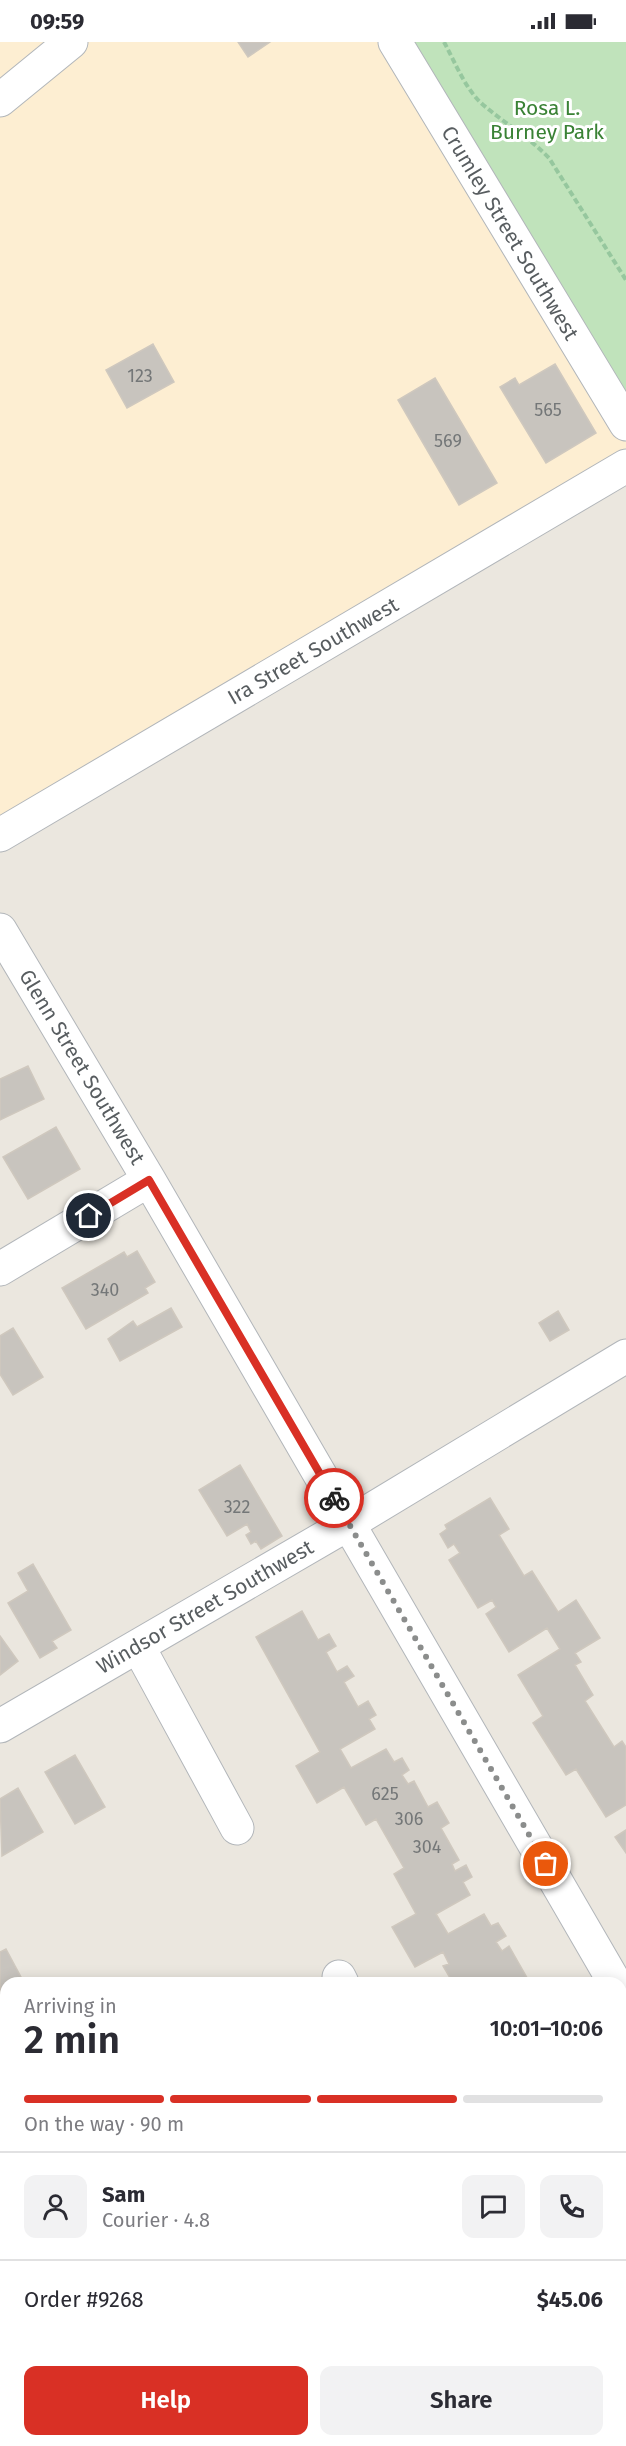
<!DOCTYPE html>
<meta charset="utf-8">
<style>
body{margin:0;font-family:"Fira Sans",sans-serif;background:#f2f2f3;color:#2b2b33;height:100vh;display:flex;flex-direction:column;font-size:22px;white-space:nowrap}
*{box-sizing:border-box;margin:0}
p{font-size:20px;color:#7c7c81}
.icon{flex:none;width:33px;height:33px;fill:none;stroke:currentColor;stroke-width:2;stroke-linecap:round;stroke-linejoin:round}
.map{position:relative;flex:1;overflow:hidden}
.panel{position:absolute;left:0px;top:1935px;width:627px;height:470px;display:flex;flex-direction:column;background:#fff;border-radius:18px 18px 0 0;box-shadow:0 3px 15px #0003}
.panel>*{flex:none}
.pin{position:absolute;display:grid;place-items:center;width:51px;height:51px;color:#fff;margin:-26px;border:3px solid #fff;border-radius:50%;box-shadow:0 2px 6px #0007}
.courier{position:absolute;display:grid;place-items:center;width:60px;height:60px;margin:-30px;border:4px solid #d93025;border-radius:50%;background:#fff;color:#222;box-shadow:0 2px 8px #0007}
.summary em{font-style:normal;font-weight:600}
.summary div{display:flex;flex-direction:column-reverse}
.summary{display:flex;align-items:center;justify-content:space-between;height:102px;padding:0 24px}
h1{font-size:39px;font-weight:600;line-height:45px}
.bar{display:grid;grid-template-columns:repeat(4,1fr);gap:9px 6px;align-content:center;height:72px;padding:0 24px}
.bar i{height:8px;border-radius:4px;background:#e1e1e2}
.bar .selected{background:#d93025}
.bar p{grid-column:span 4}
.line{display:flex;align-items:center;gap:15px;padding:0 24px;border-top:2px solid #e1e1e2}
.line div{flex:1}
.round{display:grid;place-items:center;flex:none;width:63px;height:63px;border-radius:12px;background:#f2f2f3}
.button{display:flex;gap:12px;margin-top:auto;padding:12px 24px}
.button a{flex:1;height:69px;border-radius:12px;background:#d93025;color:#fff;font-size:24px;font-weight:600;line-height:69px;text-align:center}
.button a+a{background:#f2f2f3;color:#2b2b33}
.status{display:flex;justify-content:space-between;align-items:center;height:42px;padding:0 30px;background:#fff;direction:ltr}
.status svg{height:16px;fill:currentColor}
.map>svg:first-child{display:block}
</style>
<div class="status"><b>09:59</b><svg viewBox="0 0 49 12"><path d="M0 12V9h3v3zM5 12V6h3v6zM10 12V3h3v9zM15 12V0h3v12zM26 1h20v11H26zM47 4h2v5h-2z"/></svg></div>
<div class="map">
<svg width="626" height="2404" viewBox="0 0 626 2404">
<rect width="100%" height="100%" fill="#ebe7df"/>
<path fill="#fdeed2" d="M 0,0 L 381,0 L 626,390 L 626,426 L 0,807 Z"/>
<path fill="#c0e3bb" d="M 407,0 L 626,0 L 626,362 Z"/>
<path fill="#c8c4be" stroke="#cfc8be" stroke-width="1.5" d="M 238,0 L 270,0 L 248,15 Z
M 153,302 L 174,340 L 127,366 L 106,328 Z
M 555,322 L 596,391 L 546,421 L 500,345 L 515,336 L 519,343 Z
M 435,336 L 497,441 L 459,463 L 398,358 Z
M 28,1024 L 44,1057 L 0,1078 L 0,1037 Z
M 56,1085 L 80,1127 L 28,1157 L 3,1115 Z
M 137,1209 L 155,1240 L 145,1246 L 148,1251 L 86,1287 L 62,1246 L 124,1210 L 127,1215 Z
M 171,1266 L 182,1285 L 120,1319 L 108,1297 L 133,1279 L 137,1285 Z
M 558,1269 L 569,1288 L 550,1299 L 539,1281 Z
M 13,1286 L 43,1335 L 13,1353 L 0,1332 L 0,1294 Z
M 240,1423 L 282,1494 L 261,1507 L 256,1499 L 251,1502 L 246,1493 L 251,1490 L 247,1482 L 227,1494 L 199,1448 Z
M 490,1456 L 509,1487 L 499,1493 L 524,1534 L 532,1529 L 558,1570 L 576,1558 L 600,1596 L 575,1611 L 581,1620 L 575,1623 L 593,1653 L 585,1659 L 614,1705 L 622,1699 L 626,1705 L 626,1763 L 606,1775 L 576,1727 L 566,1733 L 533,1681 L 543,1674 L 518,1633 L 560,1607 L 547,1586 L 509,1610 L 486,1572 L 496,1565 L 492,1558 L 478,1566 L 449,1518 L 460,1511 L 454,1502 L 448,1506 L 440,1492 L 447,1487 L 445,1483 Z
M 33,1522 L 71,1588 L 52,1599 L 57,1606 L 40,1616 L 8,1561 L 28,1549 L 18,1531 Z
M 302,1569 L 318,1598 L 329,1592 L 336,1604 L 326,1610 L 337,1630 L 347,1624 L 354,1634 L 344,1640 L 358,1665 L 368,1659 L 376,1673 L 369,1677 L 375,1687 L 340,1707 L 351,1726 L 386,1707 L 394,1720 L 402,1716 L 409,1728 L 402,1733 L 408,1742 L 414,1739 L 428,1765 L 437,1760 L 449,1781 L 441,1786 L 459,1818 L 452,1822 L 455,1829 L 466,1823 L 472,1835 L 463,1840 L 470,1853 L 436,1872 L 448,1892 L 484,1872 L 491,1884 L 498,1881 L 506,1894 L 496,1900 L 502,1909 L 509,1904 L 530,1941 L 453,1941 L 443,1924 L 449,1922 L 443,1910 L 415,1925 L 392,1885 L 416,1872 L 394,1832 L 404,1826 L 376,1777 L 366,1783 L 344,1745 L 317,1761 L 296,1724 L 320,1710 L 256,1595 Z
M 0,1594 L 18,1619 L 0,1633 Z
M 75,1713 L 105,1765 L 75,1782 L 45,1730 Z
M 18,1746 L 43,1790 L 2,1814 L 0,1757 Z
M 626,1788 L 626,1811 L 615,1795 Z
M 6,1907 L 22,1937 L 14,1941 L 6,1941 L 6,1946 L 0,1949 L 0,1910 Z
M 6,1962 L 6,2001 L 0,2004 L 0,1966 Z
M 6,2036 L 6,2053 L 0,2042 Z
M 626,2090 L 626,2118 L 621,2109 L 621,2093 Z
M 621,2151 L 626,2160 L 626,2219 L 621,2222 Z
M 207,2398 L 279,2398 L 280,2401 L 274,2404 L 211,2404 Z"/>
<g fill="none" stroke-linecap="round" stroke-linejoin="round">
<defs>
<path id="minor" d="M 395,0 L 626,382
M 0,58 L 71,0
M 0,793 L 626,424
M 0,888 L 149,1138 L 615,1941
M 0,1227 L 149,1138
M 138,1604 L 237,1786
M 0,1684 L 348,1482 L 626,1314
M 339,1935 L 342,1941
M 621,2018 L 626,2015
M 0,2375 L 6,2372
M 349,2398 L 352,2404"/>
<path id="major" d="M 0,2174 L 6,2185
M 0,2274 L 6,2285
M 70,2398 L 73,2404
M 124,2398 L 127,2404"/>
</defs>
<use href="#minor" stroke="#b2b6ba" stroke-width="35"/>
<use href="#major" stroke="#eeb255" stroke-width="35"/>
<path stroke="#96c79e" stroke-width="4" stroke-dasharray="6 3" stroke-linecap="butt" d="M 444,0 C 455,20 464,44 480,60 C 502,80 528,94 549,116 L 626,238"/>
<use href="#minor" stroke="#fff" stroke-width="33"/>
<use href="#major" stroke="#fde4a2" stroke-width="33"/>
</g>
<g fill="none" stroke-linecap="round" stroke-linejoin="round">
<path stroke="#8b8d8c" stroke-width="6" stroke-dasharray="0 10.8" d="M 334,1456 L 546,1822"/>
<path stroke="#d93025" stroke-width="8" d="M 89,1174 L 149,1138 L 334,1456"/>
</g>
<g text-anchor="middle" stroke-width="6" stroke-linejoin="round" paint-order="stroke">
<g font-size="18" fill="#747778">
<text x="140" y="340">123</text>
<text x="548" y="374">565</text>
<text x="448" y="405">569</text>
<text x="105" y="1254">340</text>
<text x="237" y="1471">322</text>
<text x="385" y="1758">625</text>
<text x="409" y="1783">306</text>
<text x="427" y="1811">304</text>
</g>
<g font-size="21" fill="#3a8235" stroke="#fff">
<text x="547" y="73">Rosa L.<tspan x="547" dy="24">Burney Park</tspan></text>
</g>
<g font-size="21" fill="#585d60" stroke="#fff">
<text transform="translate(510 191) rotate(59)" y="7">Crumley Street Southwest</text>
<text transform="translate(313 609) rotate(-30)" y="7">Ira Street Southwest</text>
<text transform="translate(82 1025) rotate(59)" y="7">Glenn Street Southwest</text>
<text transform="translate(205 1565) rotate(-30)" y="7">Windsor Street Southwest</text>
</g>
</g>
</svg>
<div class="pin" style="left:546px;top:1822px;background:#ea580c"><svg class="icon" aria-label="bag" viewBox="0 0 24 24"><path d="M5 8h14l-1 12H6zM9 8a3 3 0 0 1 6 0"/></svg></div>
<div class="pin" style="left:89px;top:1174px;background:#1f2937"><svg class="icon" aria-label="home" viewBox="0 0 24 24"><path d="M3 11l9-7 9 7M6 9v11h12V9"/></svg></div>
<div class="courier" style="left:334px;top:1456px"><svg class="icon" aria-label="bike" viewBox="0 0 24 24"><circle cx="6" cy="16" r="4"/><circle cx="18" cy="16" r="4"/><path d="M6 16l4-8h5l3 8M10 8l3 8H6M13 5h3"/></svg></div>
<section class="panel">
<div class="summary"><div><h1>2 min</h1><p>Arriving in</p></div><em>10:01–10:06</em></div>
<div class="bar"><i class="selected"></i><i class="selected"></i><i class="selected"></i><i></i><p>On the way · 90 m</p></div>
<div class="line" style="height:108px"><a class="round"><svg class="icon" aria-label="person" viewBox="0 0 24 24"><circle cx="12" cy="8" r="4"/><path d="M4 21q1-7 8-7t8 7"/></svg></a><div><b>Sam</b><p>Courier · 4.8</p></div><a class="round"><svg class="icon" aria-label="chat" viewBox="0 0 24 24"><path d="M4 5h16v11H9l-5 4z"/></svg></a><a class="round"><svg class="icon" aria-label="phone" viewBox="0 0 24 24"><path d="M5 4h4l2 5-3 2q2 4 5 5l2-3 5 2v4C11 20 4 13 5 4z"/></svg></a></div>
<div class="line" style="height:78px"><div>Order #9268</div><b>$45.06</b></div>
<div class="button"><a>Help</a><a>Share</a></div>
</section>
</div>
